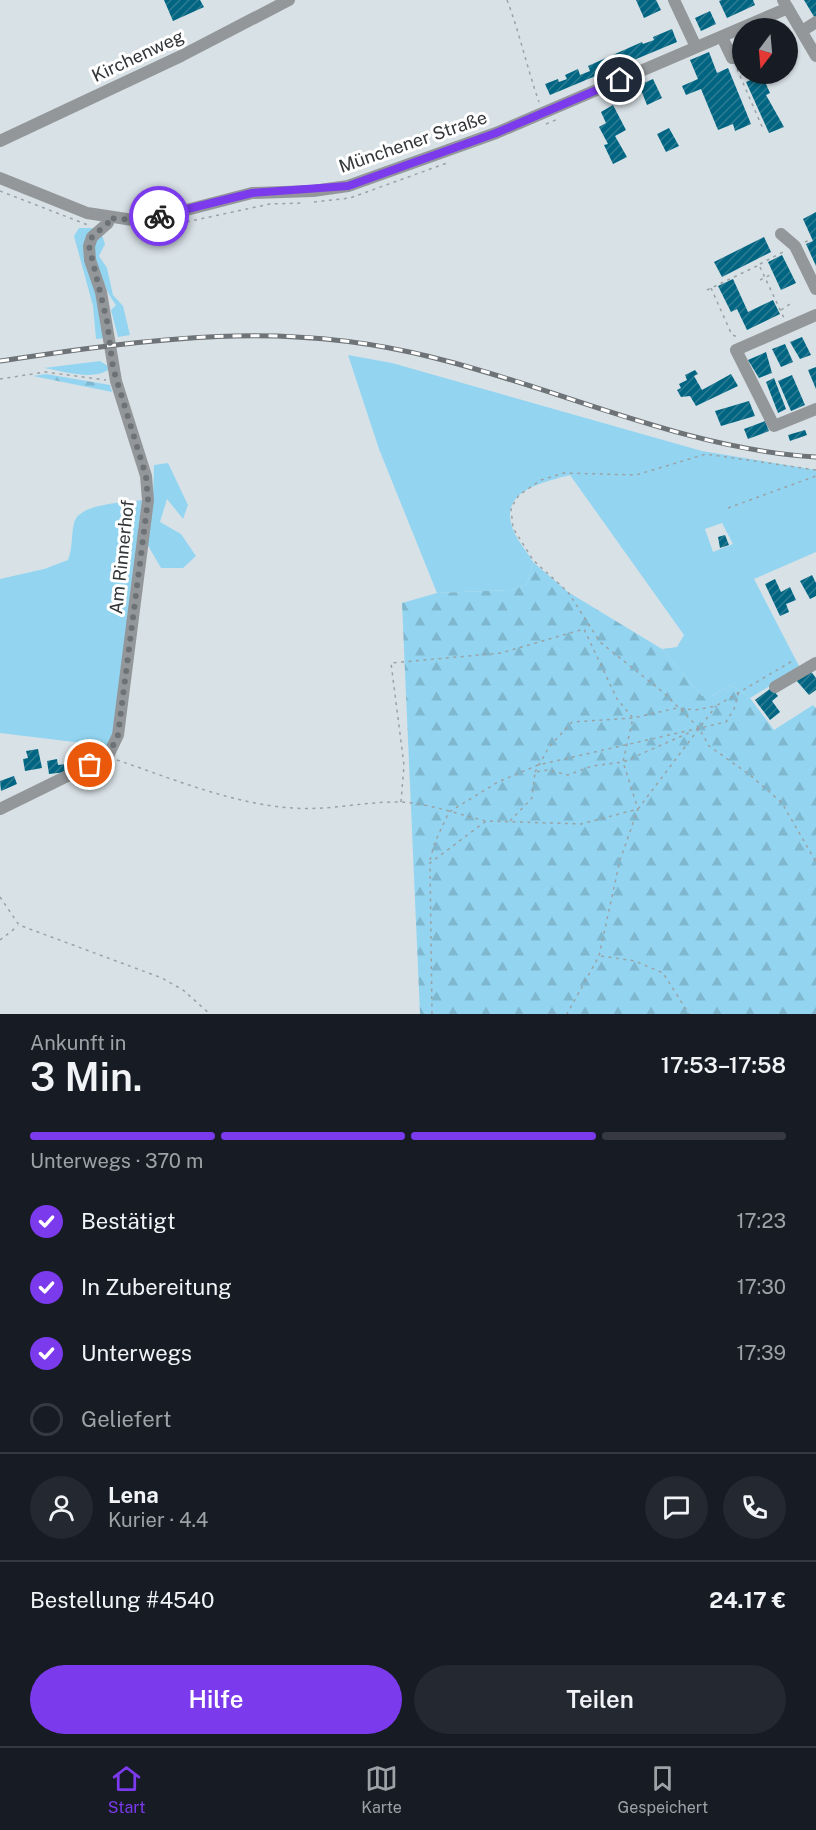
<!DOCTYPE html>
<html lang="de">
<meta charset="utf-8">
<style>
body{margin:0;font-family:"Public Sans",sans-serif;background:#242831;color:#f1f3f6;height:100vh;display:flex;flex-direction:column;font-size:22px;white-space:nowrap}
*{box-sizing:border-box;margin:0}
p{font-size:20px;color:#9ea1a6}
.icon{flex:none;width:33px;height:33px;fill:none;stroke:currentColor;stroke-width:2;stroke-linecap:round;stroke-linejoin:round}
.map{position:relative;height:1014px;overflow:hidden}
.drawer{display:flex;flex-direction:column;background:#171b24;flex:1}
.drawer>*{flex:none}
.needle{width:39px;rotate:196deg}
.tools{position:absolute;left:732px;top:18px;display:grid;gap:12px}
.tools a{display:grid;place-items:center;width:66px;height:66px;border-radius:50%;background:#171b24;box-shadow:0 2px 4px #0004;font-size:30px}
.pin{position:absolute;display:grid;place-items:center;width:51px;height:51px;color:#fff;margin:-26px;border:3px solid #fff;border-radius:50%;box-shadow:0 2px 6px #0007}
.courier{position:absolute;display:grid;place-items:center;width:60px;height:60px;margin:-30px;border:4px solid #7c3aed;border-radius:50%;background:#fff;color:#222;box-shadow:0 2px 8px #0007}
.overview em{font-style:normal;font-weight:600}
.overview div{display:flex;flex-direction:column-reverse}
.overview{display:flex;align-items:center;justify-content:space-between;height:102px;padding:0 30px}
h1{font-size:39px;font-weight:600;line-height:45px}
.bar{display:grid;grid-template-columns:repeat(4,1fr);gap:9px 6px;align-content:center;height:72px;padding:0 30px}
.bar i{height:8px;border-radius:4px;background:#363941}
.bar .selected{background:#7c3aed}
.bar p{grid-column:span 4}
.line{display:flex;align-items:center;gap:15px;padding:0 30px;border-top:2px solid #363941}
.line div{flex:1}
.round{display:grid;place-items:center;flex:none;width:63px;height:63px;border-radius:32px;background:#242831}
ol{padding:0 30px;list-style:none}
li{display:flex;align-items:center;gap:18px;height:66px}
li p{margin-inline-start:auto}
li .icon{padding:6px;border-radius:50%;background:#7c3aed;color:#fff;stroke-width:4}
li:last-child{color:#9ea1a6}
li i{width:33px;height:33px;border:3px solid #363941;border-radius:50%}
.primary-button{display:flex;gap:12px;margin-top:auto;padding:12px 30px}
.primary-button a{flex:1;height:69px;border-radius:36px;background:#7c3aed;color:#fff;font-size:24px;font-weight:600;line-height:69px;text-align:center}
.primary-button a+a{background:#242831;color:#f1f3f6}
.tab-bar{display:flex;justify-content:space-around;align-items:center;height:84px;border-top:2px solid #363941;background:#171b24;font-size:16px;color:#9ea1a6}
.tab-bar a{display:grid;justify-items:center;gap:3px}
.tab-bar .selected{color:#7c3aed}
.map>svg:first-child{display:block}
</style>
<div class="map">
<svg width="816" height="1014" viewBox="0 0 816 1014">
<defs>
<pattern id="forest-firs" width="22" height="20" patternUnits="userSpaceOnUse" patternTransform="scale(1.5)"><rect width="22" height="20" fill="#93d5f1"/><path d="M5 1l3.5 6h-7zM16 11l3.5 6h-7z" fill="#7fb7cf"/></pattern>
<pattern id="building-hatch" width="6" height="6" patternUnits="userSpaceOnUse" patternTransform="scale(1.5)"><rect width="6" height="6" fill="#006582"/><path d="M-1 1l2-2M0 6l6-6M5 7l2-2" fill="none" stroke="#307c92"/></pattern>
</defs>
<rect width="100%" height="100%" fill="#d8e1e6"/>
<path fill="#93d5f1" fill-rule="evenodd" d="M 79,228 L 99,228 L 86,241 L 105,322 L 107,338 L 96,339 L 93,306 L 74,236 Z
M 102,235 L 105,244 L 99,256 L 107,268 L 113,295 L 123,306 L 130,335 L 118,337 L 111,310 L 116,305 C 104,290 101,271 92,254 L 95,241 Z
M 348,355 L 392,363 L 702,451 L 816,470 L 816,552 L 754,579 L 800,668 L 750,698 L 731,685 L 712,696 L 702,696 L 662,649 L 677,647 L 684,635 L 570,475 C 540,483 495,492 515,534 C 520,544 528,553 533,562 L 527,584 L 512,590 L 437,593 L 379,449 ZM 722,523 L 733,544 L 713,552 L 705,529 Z
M 100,361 L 111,368 C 94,382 64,371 44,368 Z
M 168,463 L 188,505 L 183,519 L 167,499 L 160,522 L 181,534 L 196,556 L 183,568 L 161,568 L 146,542 L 153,497 L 154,465 Z
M 142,500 L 115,732 L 107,746 L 0,733 L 0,579 L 44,569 L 68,560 C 73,547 71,536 74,523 C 79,503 124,503 142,500 Z"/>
<path fill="url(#forest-firs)" d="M 46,374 L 110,385 L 112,392 L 33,376 Z
M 533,562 L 568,592 L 662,649 L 702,696 L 712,696 L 731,685 L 750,698 L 774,730 L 813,705 L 816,708 L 816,1014 L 420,1014 L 402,603 L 437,593 L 512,590 L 527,584 Z"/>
<path fill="url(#building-hatch)" d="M 164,0 L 200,0 L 204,7 L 173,21 Z
M 636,0 L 656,0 L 661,10 L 644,18 Z
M 722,0 L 753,0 L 755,5 L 727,18 L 719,1 Z
M 804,0 L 816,0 L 816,20 Z
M 710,11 L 716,24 L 701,31 L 695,18 Z
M 672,29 L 677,42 L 550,95 L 545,84 L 558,79 L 559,82 L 567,79 L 565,75 L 578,69 L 580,75 L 590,71 L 588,66 L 642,42 L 643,44 L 654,40 L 653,37 Z
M 742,41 L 742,72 L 731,46 Z
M 709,52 L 717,73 L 728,68 L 751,124 L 735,131 L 733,124 L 718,130 L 701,89 L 686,95 L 682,86 L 698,79 L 690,60 Z
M 762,75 L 770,93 L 766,95 L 784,127 L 769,133 L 746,82 Z
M 653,79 L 662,98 L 647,105 L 639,85 Z
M 613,105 L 626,130 L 615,136 L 627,157 L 613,164 L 604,145 L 608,144 L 599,127 L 606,123 L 601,112 Z
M 669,128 L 679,146 L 666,152 L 657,134 Z
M 816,212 L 816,266 L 806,244 L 813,241 L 803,219 Z
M 764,237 L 771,252 L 722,277 L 714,262 Z
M 782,255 L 796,283 L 781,290 L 768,262 Z
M 733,279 L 748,312 L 773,300 L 780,314 L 747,330 L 737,309 L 731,312 L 718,286 Z
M 802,337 L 811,355 L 800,359 L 790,342 Z
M 785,344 L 793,362 L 781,367 L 772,349 Z
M 766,352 L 772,373 L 759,378 L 748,360 Z
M 816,367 L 816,389 L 808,370 Z
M 695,370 L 698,374 L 694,376 L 702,390 L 731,374 L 738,386 L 696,406 L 690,396 L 681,397 L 677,390 L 681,388 L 679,384 L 687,380 L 685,375 Z
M 792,375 L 805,405 L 791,411 L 778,381 Z
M 774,378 L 786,409 L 778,413 L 766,382 Z
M 749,401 L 755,416 L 721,426 L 715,411 Z
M 765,421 L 769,431 L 748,439 L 744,429 Z
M 805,430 L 807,435 L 790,441 L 788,435 Z
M 725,535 L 729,545 L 720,548 L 718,537 Z
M 812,575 L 816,583 L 816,596 L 810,599 L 800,581 Z
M 775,579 L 781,592 L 790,587 L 796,600 L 786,604 L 789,612 L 780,616 L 765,584 Z
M 809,669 L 816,678 L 816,690 L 809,695 L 796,680 Z
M 771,688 L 778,696 L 772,701 L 780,712 L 770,720 L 755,700 Z
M 38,749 L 42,768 L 25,771 L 23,759 L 28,758 L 26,751 Z
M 57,759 L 58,765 L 66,764 L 67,772 L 49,774 L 47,761 Z
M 14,776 L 17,784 L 1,791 L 0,781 Z"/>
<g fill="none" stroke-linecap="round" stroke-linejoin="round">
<path stroke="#9aa2a5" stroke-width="1.5" stroke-dasharray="3 4.5" stroke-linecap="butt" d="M 507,0 C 520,34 527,68 539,102
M 737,69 L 763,129
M 546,124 L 558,119
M 0,191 L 88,225
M 314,202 L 350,198 L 447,163
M 172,225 L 270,204 L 303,203
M 805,242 L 812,239
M 760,264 L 785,251
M 760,280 L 772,274
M 711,288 L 732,335 L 738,337
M 707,290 L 759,265 L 784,318
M 781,310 L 790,304
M 0,379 L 45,372 L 106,380
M 816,470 L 706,454 L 636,475 L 564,473 L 541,480 L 519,495 L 511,508 L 513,528 L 533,560 L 568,592 L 600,642 L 664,693 L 699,728 L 709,746 L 750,775 L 782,803 L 816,862
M 728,508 L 816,476
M 117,760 C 173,779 233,804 292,808 C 328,811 366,801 402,802 C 430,804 458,814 486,821
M 535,772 L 549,747 L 572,722 L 633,718 L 677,708 L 695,710 L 716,706 L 794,660
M 401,802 L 404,765 L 391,663 L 501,653 L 584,629 L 617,699 L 633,718 L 623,762 L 638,809 L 620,860 L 599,956 L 567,1014
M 510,821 L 532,798 L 535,772 L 548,770 L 568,775 L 592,766 L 623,762 L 693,731
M 430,860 L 435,842 L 449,812 L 498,782 L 538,765 L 726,722 L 734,709 L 739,691
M 0,897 L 19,925 L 162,978 L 183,990 L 210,1014
M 0,940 L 18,926
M 601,956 L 635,961 L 663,973 L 689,1014
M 432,1014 L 430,863 L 486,821 L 581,824 L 638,809 L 716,706"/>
<path stroke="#939799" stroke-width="12" d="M 674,0 L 696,47
M 783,0 L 816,56
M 802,31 L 816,22
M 722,37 L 732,58
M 0,141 L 181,56 L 289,0
M 0,178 L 87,213 L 133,220 L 167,215 L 252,193 L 313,191 L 348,186 L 496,133 L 788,8
M 781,234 L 795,246 L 816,289
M 816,315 L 736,350 L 774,426 L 816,409
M 775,687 L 816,663
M 0,809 L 108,756 L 118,735 L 148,500 L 146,476 L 116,381 L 101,292 L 90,260 L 89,246 L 92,237 L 108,223 L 108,218"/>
<defs>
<path id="rail" d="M 0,361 C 150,339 281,319 431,357 C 559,388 683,449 816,457"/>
</defs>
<use href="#rail" stroke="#6d7376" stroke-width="5"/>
<use href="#rail" stroke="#fff" stroke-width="3" stroke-dasharray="9" stroke-linecap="butt"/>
</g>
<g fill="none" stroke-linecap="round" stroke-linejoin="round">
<path stroke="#6d7276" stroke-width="6" stroke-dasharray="0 10.8" d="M 90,765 L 108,756 L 118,735 L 148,500 L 146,476 L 113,368 L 107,321 L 89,246 L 92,237 L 108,223 L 108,218 L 133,220 L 159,216"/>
<path stroke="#7c3aed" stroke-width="8" d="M 159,216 L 252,193 L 348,186 L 496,133 L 620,80"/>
</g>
<g text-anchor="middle" stroke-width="6" stroke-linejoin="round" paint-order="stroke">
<g font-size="18" fill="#333739" stroke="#fff">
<text transform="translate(138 56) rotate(-25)" y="6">Kirchenweg</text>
<text transform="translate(413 142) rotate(-19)" y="6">Münchener Straße</text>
<text transform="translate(122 557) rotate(-84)" y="6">Am Rinnerhof</text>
</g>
</g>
</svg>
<div class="tools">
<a><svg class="needle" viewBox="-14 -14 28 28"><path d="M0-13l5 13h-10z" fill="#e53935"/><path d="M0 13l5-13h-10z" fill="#9ea1a6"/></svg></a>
</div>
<div class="pin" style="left:90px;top:765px;background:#ea580c"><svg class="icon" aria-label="bag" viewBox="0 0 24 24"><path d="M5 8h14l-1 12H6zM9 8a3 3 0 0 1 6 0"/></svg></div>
<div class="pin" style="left:620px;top:80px;background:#1f2937"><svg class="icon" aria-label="home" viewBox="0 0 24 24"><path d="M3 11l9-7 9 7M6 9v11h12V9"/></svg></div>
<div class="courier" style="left:159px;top:216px"><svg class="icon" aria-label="bike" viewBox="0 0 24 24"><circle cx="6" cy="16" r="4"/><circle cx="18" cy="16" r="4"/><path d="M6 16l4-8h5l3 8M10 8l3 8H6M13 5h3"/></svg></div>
</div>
<section class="drawer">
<div class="overview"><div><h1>3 Min.</h1><p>Ankunft in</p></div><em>17:53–17:58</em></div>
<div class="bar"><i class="selected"></i><i class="selected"></i><i class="selected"></i><i></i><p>Unterwegs · 370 m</p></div>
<ol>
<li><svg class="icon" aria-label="check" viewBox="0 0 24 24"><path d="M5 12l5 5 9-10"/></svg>Bestätigt<p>17:23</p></li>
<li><svg class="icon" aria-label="check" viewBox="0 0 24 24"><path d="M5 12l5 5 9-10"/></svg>In Zubereitung<p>17:30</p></li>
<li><svg class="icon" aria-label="check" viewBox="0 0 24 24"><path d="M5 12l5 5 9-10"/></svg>Unterwegs<p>17:39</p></li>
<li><i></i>Geliefert</li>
</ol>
<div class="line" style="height:108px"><a class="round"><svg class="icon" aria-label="person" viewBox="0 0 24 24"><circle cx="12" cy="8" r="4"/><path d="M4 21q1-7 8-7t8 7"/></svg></a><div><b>Lena</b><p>Kurier · 4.4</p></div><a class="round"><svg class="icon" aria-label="chat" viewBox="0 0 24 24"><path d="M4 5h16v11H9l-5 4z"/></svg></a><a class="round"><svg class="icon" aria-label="phone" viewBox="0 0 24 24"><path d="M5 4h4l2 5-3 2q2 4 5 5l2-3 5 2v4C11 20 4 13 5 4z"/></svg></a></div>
<div class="line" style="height:78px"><div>Bestellung #4540</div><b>24.17 €</b></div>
<div class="primary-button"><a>Hilfe</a><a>Teilen</a></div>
</section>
<nav class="tab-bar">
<a class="selected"><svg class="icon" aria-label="home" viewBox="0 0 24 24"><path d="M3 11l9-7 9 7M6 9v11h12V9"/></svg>Start</a>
<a><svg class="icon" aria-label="map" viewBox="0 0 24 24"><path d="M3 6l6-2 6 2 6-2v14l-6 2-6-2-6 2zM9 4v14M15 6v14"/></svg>Karte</a>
<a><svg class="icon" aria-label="saved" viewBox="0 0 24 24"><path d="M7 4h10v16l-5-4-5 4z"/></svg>Gespeichert</a>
</nav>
